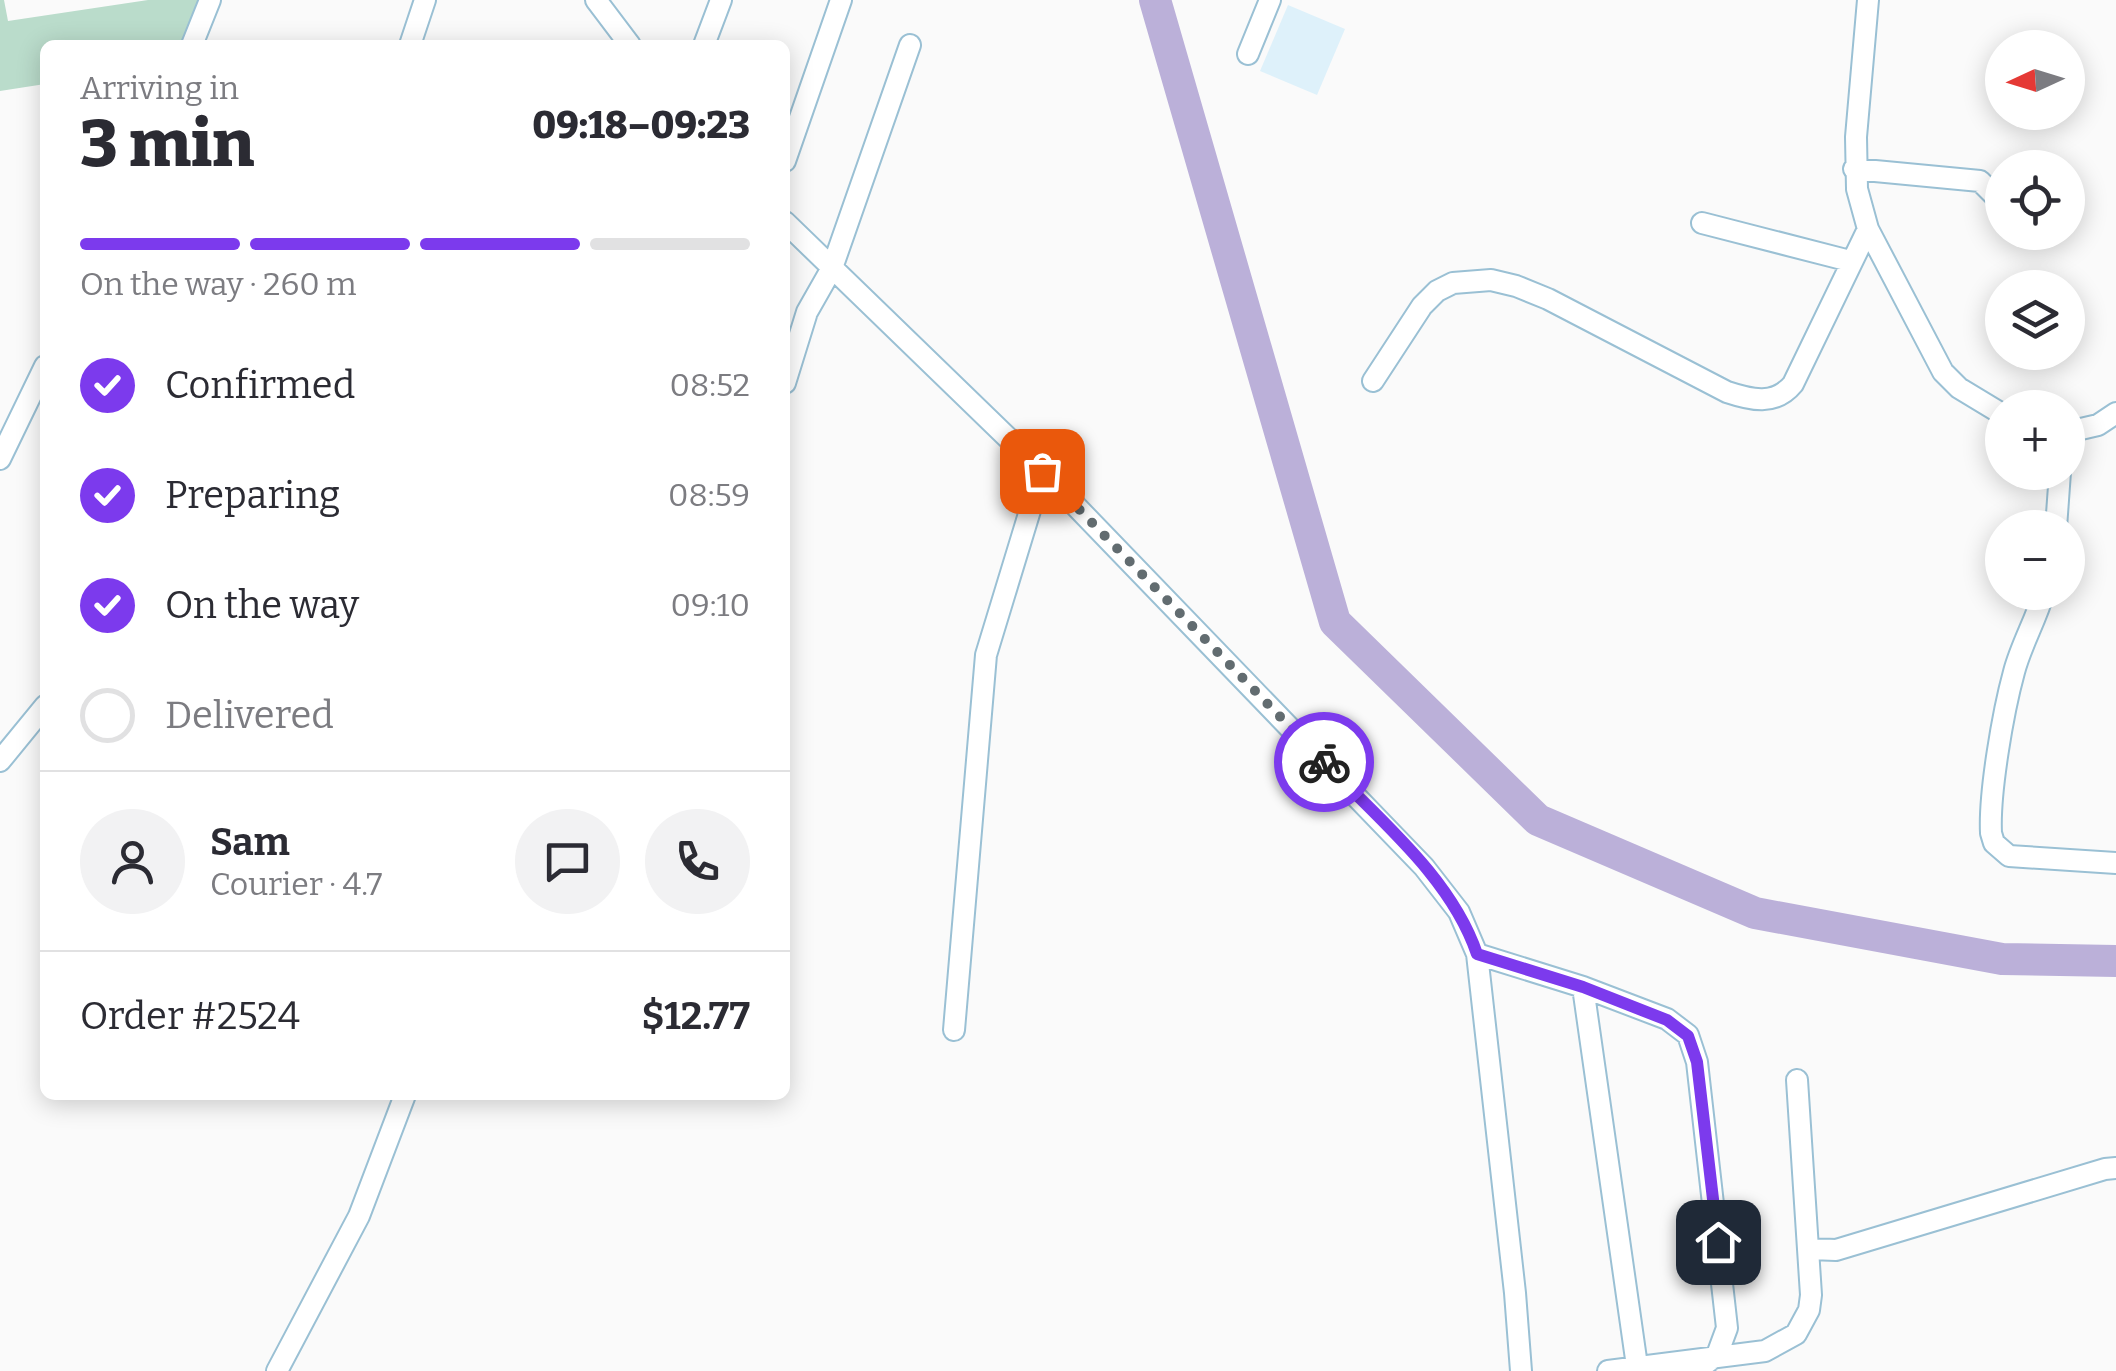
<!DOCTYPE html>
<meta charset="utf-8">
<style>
body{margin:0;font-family:Bitter,serif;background:#f2f2f3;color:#2b2b33;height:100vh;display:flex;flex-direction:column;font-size:38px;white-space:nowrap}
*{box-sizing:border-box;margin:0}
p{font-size:32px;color:#7c7c81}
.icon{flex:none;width:55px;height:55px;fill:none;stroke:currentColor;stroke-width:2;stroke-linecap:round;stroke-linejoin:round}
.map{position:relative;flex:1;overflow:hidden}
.drawer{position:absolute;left:40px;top:40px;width:750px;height:1060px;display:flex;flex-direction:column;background:#fff;border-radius:15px;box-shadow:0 5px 25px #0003}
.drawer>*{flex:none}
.needle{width:65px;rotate:266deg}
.fabs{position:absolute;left:1985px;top:30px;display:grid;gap:20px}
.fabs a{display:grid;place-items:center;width:100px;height:100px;border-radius:50%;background:#fff;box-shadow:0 5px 25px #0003;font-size:50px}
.pin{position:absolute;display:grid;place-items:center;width:85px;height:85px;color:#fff;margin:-42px;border-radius:20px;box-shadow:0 5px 15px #0006}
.courier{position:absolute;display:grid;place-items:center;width:100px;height:100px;margin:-50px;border:8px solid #7c3aed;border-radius:50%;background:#fff;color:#222;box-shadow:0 2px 12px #0007}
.headline em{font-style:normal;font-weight:800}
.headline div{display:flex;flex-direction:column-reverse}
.headline{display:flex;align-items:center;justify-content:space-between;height:170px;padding:0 40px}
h1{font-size:65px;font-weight:800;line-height:75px}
.bar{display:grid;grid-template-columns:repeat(4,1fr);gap:15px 10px;align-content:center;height:120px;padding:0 40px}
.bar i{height:12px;border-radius:8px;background:#e1e1e2}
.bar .current{background:#7c3aed}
.bar p{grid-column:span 4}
.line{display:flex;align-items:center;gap:25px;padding:0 40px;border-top:2px solid #e1e1e2}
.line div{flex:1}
.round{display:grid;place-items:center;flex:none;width:105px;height:105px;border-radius:52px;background:#f2f2f3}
ol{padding:0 40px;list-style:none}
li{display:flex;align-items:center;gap:30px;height:110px}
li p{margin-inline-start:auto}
li .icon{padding:10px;border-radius:50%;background:#7c3aed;color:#fff;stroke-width:4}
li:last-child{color:#7c7c81}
li i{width:55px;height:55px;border:5px solid #e1e1e2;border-radius:50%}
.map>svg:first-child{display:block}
</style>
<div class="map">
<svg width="2116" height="1371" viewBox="0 0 2116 1371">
<rect width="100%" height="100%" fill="#fafafa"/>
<path fill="#def1fa" d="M 1288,5 L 1345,29 L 1317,95 L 1260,71 Z"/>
<path fill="#badccb" d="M 0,0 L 4,0 L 8,21 L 148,0 L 206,0 L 188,45 L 45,45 L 45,84 L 0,91 Z"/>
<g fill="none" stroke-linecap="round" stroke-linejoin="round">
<path stroke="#bbb0d9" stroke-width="32" d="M 1155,0 L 1335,622 L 1538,820 L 1755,913 L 2002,959 L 2116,961"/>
<defs>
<path id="minor" d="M 596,0 L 630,45
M 1868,0 L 1856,137 L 1857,189 L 1868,229 L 1943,372 L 1959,388 L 2002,414
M 192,45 L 210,0
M 410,45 L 425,0
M 704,45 L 721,0
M 1248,54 L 1270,0
M 785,161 L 841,0
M 1854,169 L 1980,181 L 1996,197 L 2002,198
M 785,222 L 1042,471 L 1424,867 L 1459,912 L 1477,954 L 1515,1293 L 1521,1371
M 1702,223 L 1850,261
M 1373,381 L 1422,306 L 1437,291 L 1453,283 L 1491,280 L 1516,286 L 1548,299 L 1727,392 C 1751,400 1775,406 1793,384 L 1868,229
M 785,383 L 807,312 L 832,268 L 910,45
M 2068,432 L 2098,425 L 2116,413
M 0,459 L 45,366
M 2056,528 L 2060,472
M 2044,592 C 2036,620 2021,645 2014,672 C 2003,712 1989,793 1991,833 L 1994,843 L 2009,856 L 2116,863
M 0,761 L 45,706
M 1477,954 L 1583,987 L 1667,1019 L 1688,1035 L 1697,1062 L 1727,1328 L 1717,1355 L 1696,1371
M 1583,987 L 1637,1366
M 954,1030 L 986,655 L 1042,471
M 1810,1249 L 1836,1250 L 2105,1169 L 2116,1168
M 277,1371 L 359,1216 L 405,1095
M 1608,1371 L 1765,1351 L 1796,1334 L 1809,1310 L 1811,1295 L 1797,1080"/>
</defs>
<use href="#minor" stroke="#9ac0d4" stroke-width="24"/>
<use href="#minor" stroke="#fff" stroke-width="20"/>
</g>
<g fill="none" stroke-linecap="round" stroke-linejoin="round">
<path stroke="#626c70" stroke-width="10" stroke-dasharray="0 18" d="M 1042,471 L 1324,762"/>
<path stroke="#7c3aed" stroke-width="12" d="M 1324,762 C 1378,819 1451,877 1477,954 L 1583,987 L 1667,1020 L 1688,1036 L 1697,1062 L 1718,1242"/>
</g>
</svg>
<div class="fabs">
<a><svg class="needle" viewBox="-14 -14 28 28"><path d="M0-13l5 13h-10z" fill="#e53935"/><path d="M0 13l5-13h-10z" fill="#7c7c81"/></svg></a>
<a><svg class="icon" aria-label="locate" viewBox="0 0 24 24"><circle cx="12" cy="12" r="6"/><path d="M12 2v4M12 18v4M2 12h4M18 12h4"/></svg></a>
<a><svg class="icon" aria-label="layers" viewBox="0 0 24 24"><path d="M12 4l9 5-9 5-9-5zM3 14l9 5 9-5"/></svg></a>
<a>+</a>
<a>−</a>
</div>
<div class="pin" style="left:1042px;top:471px;background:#ea580c"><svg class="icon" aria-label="bag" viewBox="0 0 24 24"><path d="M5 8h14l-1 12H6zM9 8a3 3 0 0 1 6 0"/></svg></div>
<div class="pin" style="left:1718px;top:1242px;background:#1f2937"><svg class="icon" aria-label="home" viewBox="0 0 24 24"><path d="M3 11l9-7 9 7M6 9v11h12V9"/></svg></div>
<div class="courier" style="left:1324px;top:762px"><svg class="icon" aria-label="bike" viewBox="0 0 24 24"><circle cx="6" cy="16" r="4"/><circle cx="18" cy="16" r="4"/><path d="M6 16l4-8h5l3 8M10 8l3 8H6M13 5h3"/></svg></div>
<section class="drawer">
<div class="headline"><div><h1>3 min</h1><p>Arriving in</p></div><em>09:18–09:23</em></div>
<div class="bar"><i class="current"></i><i class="current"></i><i class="current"></i><i></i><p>On the way · 260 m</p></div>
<ol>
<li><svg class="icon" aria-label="check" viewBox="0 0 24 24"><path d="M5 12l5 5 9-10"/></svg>Confirmed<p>08:52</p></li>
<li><svg class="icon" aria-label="check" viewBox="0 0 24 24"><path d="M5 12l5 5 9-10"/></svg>Preparing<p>08:59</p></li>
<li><svg class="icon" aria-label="check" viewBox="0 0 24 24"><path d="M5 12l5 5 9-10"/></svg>On the way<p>09:10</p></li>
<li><i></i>Delivered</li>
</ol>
<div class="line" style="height:180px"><a class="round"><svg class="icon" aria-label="person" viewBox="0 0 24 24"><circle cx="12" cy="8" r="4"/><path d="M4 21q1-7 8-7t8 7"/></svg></a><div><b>Sam</b><p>Courier · 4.7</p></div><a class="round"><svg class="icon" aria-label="chat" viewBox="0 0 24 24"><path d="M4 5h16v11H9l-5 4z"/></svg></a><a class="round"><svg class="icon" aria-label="phone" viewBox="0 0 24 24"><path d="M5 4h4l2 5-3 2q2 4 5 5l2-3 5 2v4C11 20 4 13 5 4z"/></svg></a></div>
<div class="line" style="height:130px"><div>Order #2524</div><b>$12.77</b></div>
</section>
</div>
